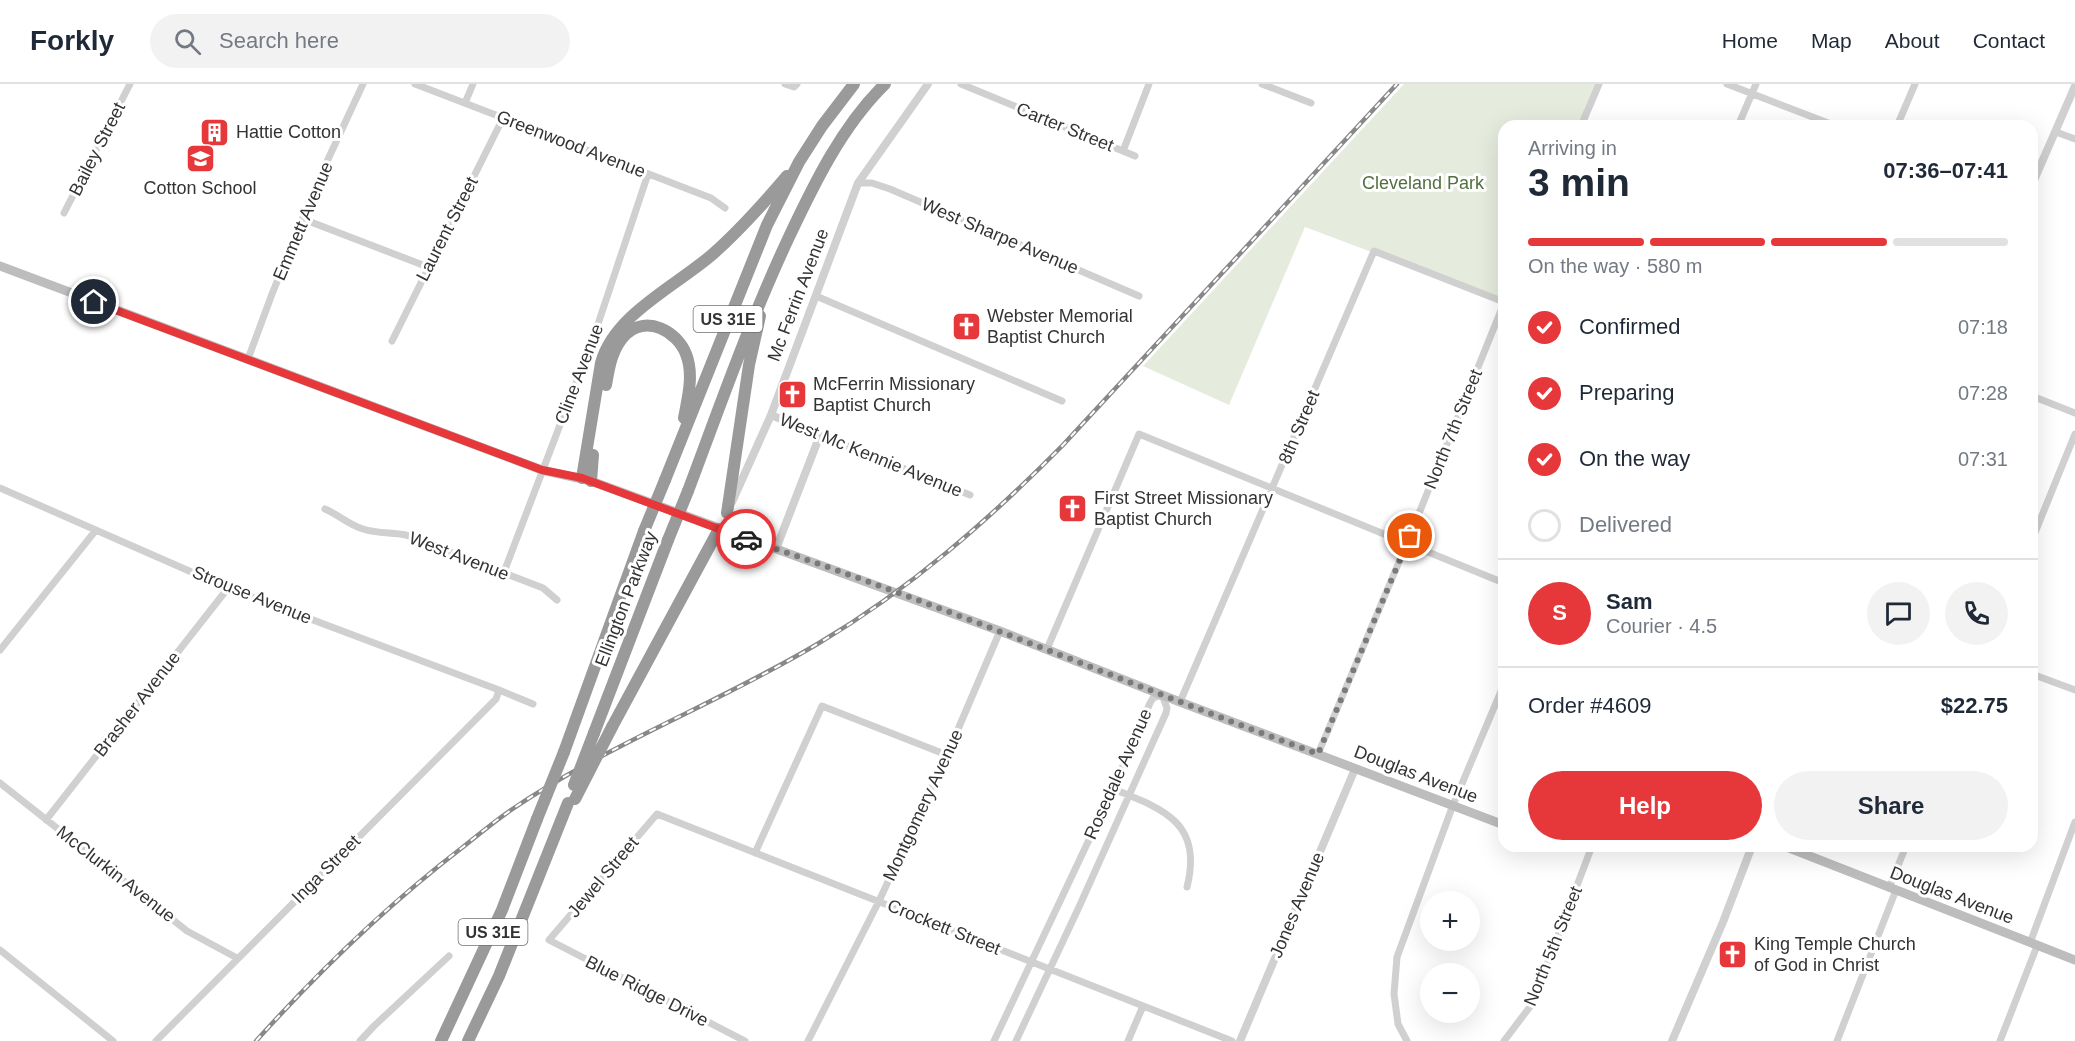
<!DOCTYPE html>
<meta charset="utf-8">
<style>
body{margin:0;font-family:Arial,sans-serif;background:#f2f2f3;color:#1f2937;height:100vh;display:flex;flex-direction:column;font-size:22px;white-space:nowrap}
*{box-sizing:border-box;margin:0}
p{font-size:20px;color:#747a83}
.icon{flex:none;width:33px;height:33px;fill:none;stroke:currentColor;stroke-width:2;stroke-linecap:round;stroke-linejoin:round}
.map{position:relative;flex:1;overflow:hidden}
.side{position:absolute;left:1498px;top:36px;width:540px;height:732px;display:flex;flex-direction:column;background:#fff;border-radius:18px;box-shadow:0 6px 24px #0002}
.side>*{flex:none}
.fabs{position:absolute;left:1420px;top:807px;display:grid;gap:12px}
.fabs a{display:grid;place-items:center;width:60px;height:60px;border-radius:50%;background:#fff;box-shadow:0 6px 24px #0002;font-size:30px}
.pin{position:absolute;display:grid;place-items:center;width:51px;height:51px;color:#fff;margin:-26px;border:3px solid #fff;border-radius:50%;box-shadow:0 2px 6px #0007}
.courier{position:absolute;display:grid;place-items:center;width:60px;height:60px;margin:-30px;border:4px solid #e6383a;border-radius:50%;background:#fff;color:#222;box-shadow:0 2px 8px #0007}
.summary em{font-style:normal;font-weight:700}
.summary div{display:flex;flex-direction:column-reverse}
.summary{display:flex;align-items:center;justify-content:space-between;height:102px;padding:0 30px}
h1{font-size:39px;font-weight:700;line-height:45px}
.bar{display:grid;grid-template-columns:repeat(4,1fr);gap:9px 6px;align-content:center;height:72px;padding:0 30px}
.bar i{height:8px;border-radius:4px;background:#e0e1e3}
.bar .on{background:#e6383a}
.bar p{grid-column:span 4}
.line{display:flex;align-items:center;gap:15px;padding:0 30px;border-top:2px solid #e0e1e3}
.line div{flex:1}
.round{display:grid;place-items:center;flex:none;width:63px;height:63px;border-radius:32px;background:#f2f2f3}
ol{padding:0 30px;list-style:none}
li{display:flex;align-items:center;gap:18px;height:66px}
li p{margin-inline-start:auto}
li .icon{padding:6px;border-radius:50%;background:#e6383a;color:#fff;stroke-width:4}
li:last-child{color:#747a83}
li i{width:33px;height:33px;border:3px solid #e0e1e3;border-radius:50%}
.action{display:flex;gap:12px;margin-top:auto;padding:12px 30px}
.action a{flex:1;height:69px;border-radius:36px;background:#e6383a;color:#fff;font-size:24px;font-weight:700;line-height:69px;text-align:center}
.action a+a{background:#f2f2f3;color:#1f2937}
header{display:flex;align-items:center;gap:36px;box-sizing:border-box;height:84px;padding:0 30px;background:#fff;border-bottom:2px solid #e0e1e3}
header strong{font-size:28px}
nav{display:flex;gap:33px;margin-inline-start:auto;font-size:21px}
.search{width:420px;height:54px;background:#f2f2f3;display:flex;align-items:center;gap:15px;box-sizing:border-box;padding:0 21px;border-radius:33px;color:#747a83;font-size:22px}
.map>svg:first-child{display:block}
</style>
<header>
<strong>Forkly</strong>
<div class="search"><svg class="icon" aria-label="search" viewBox="0 0 24 24"><circle cx="10" cy="10" r="6"/><path d="M15 15l6 6"/></svg>Search here</div>
<nav><a>Home</a><a>Map</a><a>About</a><a>Contact</a></nav>
</header>
<div class="map">
<svg width="2075" height="957" viewBox="0 0 2075 957">
<rect width="100%" height="100%" fill="#fff"/>
<path fill="#e5ecde" d="M 1404,0 L 1599,0 L 1581,42 L 1504,42 L 1504,218 L 1305,143 L 1229,321 L 1143,282 Z"/>
<g fill="none" stroke-linecap="round" stroke-linejoin="round">
<path stroke="#d0d0d0" stroke-width="7" d="M 415,0 L 711,114 L 725,124
M 785,0 L 794,3 L 797,0
M 961,0 L 1135,72
M 1262,0 L 1311,19
M 1727,0 L 1836,42
M 465,19 L 473,0
M 1581,42 L 1599,0
M 1738,42 L 1756,0
M 1897,42 L 1915,0
M 2056,48 L 2075,55
M 1123,67 L 1149,0
M 858,99 L 872,99 L 890,105 L 1139,212
M 64,129 L 130,0
M 303,135 L 428,183
M 816,212 L 1062,317
M 392,257 L 503,34
M 248,275 L 272,210 L 317,99 L 363,0
M 2032,312 L 2075,329
M 820,351 L 970,411
M 0,404 L 228,504 L 499,606 L 496,615 L 156,957
M 325,425 C 339,431 349,441 363,445 C 378,450 392,448 406,451 L 543,504 L 557,516
M 2032,456 L 2075,350
M 504,488 L 595,249 L 648,90
M 1047,565 L 1139,350 L 1504,499
M 0,566 L 96,446
M 2032,590 L 2075,606
M 499,606 L 533,620
M 1180,618 L 1374,167 L 1504,218
M 1318,670 L 1407,459 L 1504,219
M 0,699 L 187,847 L 237,874
M 1113,705 C 1164,725 1203,739 1187,803
M 46,736 L 228,504
M 755,769 L 822,622 L 947,671
M 1889,804 L 1906,762
M 2030,859 L 2075,738
M 0,866 L 113,957
M 360,957 L 374,942 L 449,872
M 745,957 L 549,856 L 657,730 L 1232,957
M 808,957 L 879,817 L 947,671 L 1000,547
M 994,957 L 1113,705 L 1150,619 L 1153,614 L 1162,611 L 1167,624 L 1166,629 L 1079,823 L 1016,957
M 1128,957 L 1143,922
M 1407,957 L 1398,940 L 1394,910 L 1397,873 L 1453,721 L 1504,600
M 1504,957 L 1532,920 L 1592,762
M 1837,957 L 1896,806
M 2000,957 L 2037,862"/>
<path stroke="#d0d0d0" stroke-width="8" d="M 2032,101 L 2075,2
M 771,331 L 820,351 L 776,465
M 732,418 L 771,331 L 858,99 L 928,0
M 1240,957 L 1355,685
M 1672,957 L 1723,838 L 1752,762"/>
<path stroke="#bdbdbd" stroke-width="9" d="M 0,182 L 542,386 L 591,397 L 1000,547 L 1180,618 L 1504,741
M 1784,762 L 2075,876"/>
<path stroke="#9a9a9a" stroke-width="12" d="M 606,301 C 609,283 612,264 626,250 C 647,231 677,247 686,270 C 694,290 688,313 684,334
M 582,394 L 601,279 C 614,230 678,201 714,169 C 740,146 764,119 787,92
M 665,396 L 767,141 L 799,78 L 822,42 L 854,0
M 591,397 L 593,371
M 688,407 C 720,322 750,236 789,153 C 814,100 842,42 885,0
M 727,429 L 749,281 L 760,232
M 612,643 L 719,445
M 594,649 L 668,456
M 564,668 L 644,447
M 441,957 L 502,826 L 537,735
M 468,957 L 499,892 L 568,719"/>
<defs>
<path id="rail" d="M 256,957 C 321,885 386,822 463,763 C 479,750 495,737 511,726 C 608,660 719,619 819,559 C 910,505 989,436 1063,361 L 1397,0"/>
</defs>
<use href="#rail" stroke="#888" stroke-width="4.5"/>
<use href="#rail" stroke="#fff" stroke-width="2" stroke-dasharray="7" stroke-linecap="butt"/>
<path stroke="#9a9a9a" stroke-width="12" d="M 644,447 L 665,396
M 668,456 L 688,407
M 574,701 L 594,649
M 575,715 L 612,643
M 537,735 L 564,668"/>
</g>
<g fill="none" stroke-linecap="round" stroke-linejoin="round">
<path stroke="#7a7a7a" stroke-width="6" stroke-dasharray="0 10.8" d="M 746,455 C 939,519 1127,600 1318,670 L 1410,452"/>
<path stroke="#e6383a" stroke-width="8" d="M 94,218 L 542,386 L 582,394 L 746,455"/>
</g>
<defs>
<symbol id="building-square" viewBox="-11 -11 22 22"><rect x="-9" y="-9" width="18" height="18" rx="4" fill="#e6383a" stroke="#fff"/><path d="M-4-6H4V6H1V3H-1V6H-4ZM-2.5-4.3h1.7v1.8h-1.7ZM.8-4.3h1.7v1.8H.8ZM-2.5-1h1.7V.8h-1.7ZM.8-1h1.7V.8H.8Z" fill="#fff"/></symbol>
<symbol id="school-square" viewBox="-11 -11 22 22"><rect x="-9" y="-9" width="18" height="18" rx="4" fill="#e6383a" stroke="#fff"/><path d="M0-5L7-2L0 1L-7-2ZM-4 1L0 2.5L4 1V4Q0 6-4 4Z" fill="#fff"/></symbol>
<symbol id="church-square" viewBox="-11 -11 22 22"><rect x="-9" y="-9" width="18" height="18" rx="4" fill="#e6383a" stroke="#fff"/><path d="M-1.2-6h2.4v3.5h3.3v2.4h-3.3V6h-2.4V-.1h-3.3v-2.4h3.3Z" fill="#fff"/></symbol>
</defs>
<g fill-rule="evenodd">
<use href="#building-square" x="198" y="32" width="33" height="33"/>
<use href="#school-square" x="184" y="58" width="33" height="33"/>
<use href="#church-square" x="950" y="226" width="33" height="33"/>
<use href="#church-square" x="776" y="294" width="33" height="33"/>
<use href="#church-square" x="1056" y="408" width="33" height="33"/>
<use href="#church-square" x="1716" y="854" width="33" height="33"/>
</g>
<g text-anchor="middle" stroke-width="6" stroke-linejoin="round" paint-order="stroke">
<g fill="#fff" stroke="#707070" stroke-width="1.5">
<rect x="693.5" y="222" width="69" height="26" rx="4.5"/>
<rect x="458.5" y="835" width="69" height="26" rx="4.5"/>
</g>
<g font-size="16" font-weight="bold" fill="#333">
<text x="728" y="241">US 31E</text>
<text x="493" y="854">US 31E</text>
</g>
<g font-size="18" fill="#333" stroke="#fff">
<text transform="translate(1065 43) rotate(22)" y="6">Carter Street</text>
<text transform="translate(571 60) rotate(21)" y="6">Greenwood Avenue</text>
<text transform="translate(97 65) rotate(-63)" y="6">Bailey Street</text>
<text transform="translate(303 137) rotate(-67)" y="6">Emmett Avenue</text>
<text transform="translate(447 145) rotate(-63)" y="6">Laurent Street</text>
<text transform="translate(1000 152) rotate(23)" y="6">West Sharpe Avenue</text>
<text transform="translate(798 211) rotate(-69)" y="6">Mc Ferrin Avenue</text>
<text transform="translate(579 290) rotate(-69)" y="6">Cline Avenue</text>
<text transform="translate(1299 343) rotate(-67)" y="6">8th Street</text>
<text transform="translate(1453 345) rotate(-68)" y="6">North 7th Street</text>
<text transform="translate(871 371) rotate(22)" y="6">West Mc Kennie Avenue</text>
<text transform="translate(459 472) rotate(21)" y="6">West Avenue</text>
<text transform="translate(252 511) rotate(22)" y="6">Strouse Avenue</text>
<text transform="translate(626 515) rotate(-69)" y="6">Ellington Parkway</text>
<text transform="translate(137 620) rotate(-52)" y="6">Brasher Avenue</text>
<text transform="translate(1118 690) rotate(-66)" y="6">Rosedale Avenue</text>
<text transform="translate(1416 690) rotate(21)" y="6">Douglas Avenue</text>
<text transform="translate(923 721) rotate(-65)" y="6">Montgomery Avenue</text>
<text transform="translate(326 785) rotate(-45)" y="6">Inga Street</text>
<text transform="translate(116 790) rotate(38)" y="6">McClurkin Avenue</text>
<text transform="translate(603 793) rotate(-50)" y="6">Jewel Street</text>
<text transform="translate(1952 811) rotate(21)" y="6">Douglas Avenue</text>
<text transform="translate(1297 821) rotate(-67)" y="6">Jones Avenue</text>
<text transform="translate(944 843) rotate(22)" y="6">Crockett Street</text>
<text transform="translate(1553 862) rotate(-68)" y="6">North 5th Street</text>
<text transform="translate(647 907) rotate(27)" y="6">Blue Ridge Drive</text>
</g>
<g font-size="18" fill="#333" stroke="#fff" text-anchor="start">
<text x="236" y="54">Hattie Cotton</text>
<text x="200" y="110" text-anchor="middle">Cotton School</text>
<text x="987" y="238">Webster Memorial<tspan x="987" dy="21">Baptist Church</tspan></text>
<text x="813" y="306">McFerrin Missionary<tspan x="813" dy="21">Baptist Church</tspan></text>
<text x="1094" y="420">First Street Missionary<tspan x="1094" dy="21">Baptist Church</tspan></text>
<text x="1754" y="866">King Temple Church<tspan x="1754" dy="21">of God in Christ</tspan></text>
</g>
<g font-size="18" fill="#526f3f" stroke="#fff">
<text x="1423" y="105">Cleveland Park</text>
</g>
</g>
</svg>
<div class="fabs">
<a>+</a>
<a>−</a>
</div>
<div class="pin" style="left:1410px;top:452px;background:#ea580c"><svg class="icon" aria-label="bag" viewBox="0 0 24 24"><path d="M5 8h14l-1 12H6zM9 8a3 3 0 0 1 6 0"/></svg></div>
<div class="pin" style="left:94px;top:218px;background:#1f2937"><svg class="icon" aria-label="home" viewBox="0 0 24 24"><path d="M3 11l9-7 9 7M6 9v11h12V9"/></svg></div>
<div class="courier" style="left:746px;top:455px"><svg class="icon" aria-label="car" viewBox="0 0 24 24"><path d="M5 17H2v-5l4-1 3-4h7l3 4 3 1v5h-3M9 17h6M6 11h13"/><circle cx="7" cy="17" r="2"/><circle cx="17" cy="17" r="2"/></svg></div>
<section class="side">
<div class="summary"><div><h1>3 min</h1><p>Arriving in</p></div><em>07:36–07:41</em></div>
<div class="bar"><i class="on"></i><i class="on"></i><i class="on"></i><i></i><p>On the way · 580 m</p></div>
<ol>
<li><svg class="icon" aria-label="check" viewBox="0 0 24 24"><path d="M5 12l5 5 9-10"/></svg>Confirmed<p>07:18</p></li>
<li><svg class="icon" aria-label="check" viewBox="0 0 24 24"><path d="M5 12l5 5 9-10"/></svg>Preparing<p>07:28</p></li>
<li><svg class="icon" aria-label="check" viewBox="0 0 24 24"><path d="M5 12l5 5 9-10"/></svg>On the way<p>07:31</p></li>
<li><i></i>Delivered</li>
</ol>
<div class="line" style="height:108px"><b class="round" style="background:#e6383a;color:#fff">S</b><div><b>Sam</b><p>Courier · 4.5</p></div><a class="round"><svg class="icon" aria-label="chat" viewBox="0 0 24 24"><path d="M4 5h16v11H9l-5 4z"/></svg></a><a class="round"><svg class="icon" aria-label="phone" viewBox="0 0 24 24"><path d="M5 4h4l2 5-3 2q2 4 5 5l2-3 5 2v4C11 20 4 13 5 4z"/></svg></a></div>
<div class="line" style="height:78px"><div>Order #4609</div><b>$22.75</b></div>
<div class="action"><a>Help</a><a>Share</a></div>
</section>
</div>
